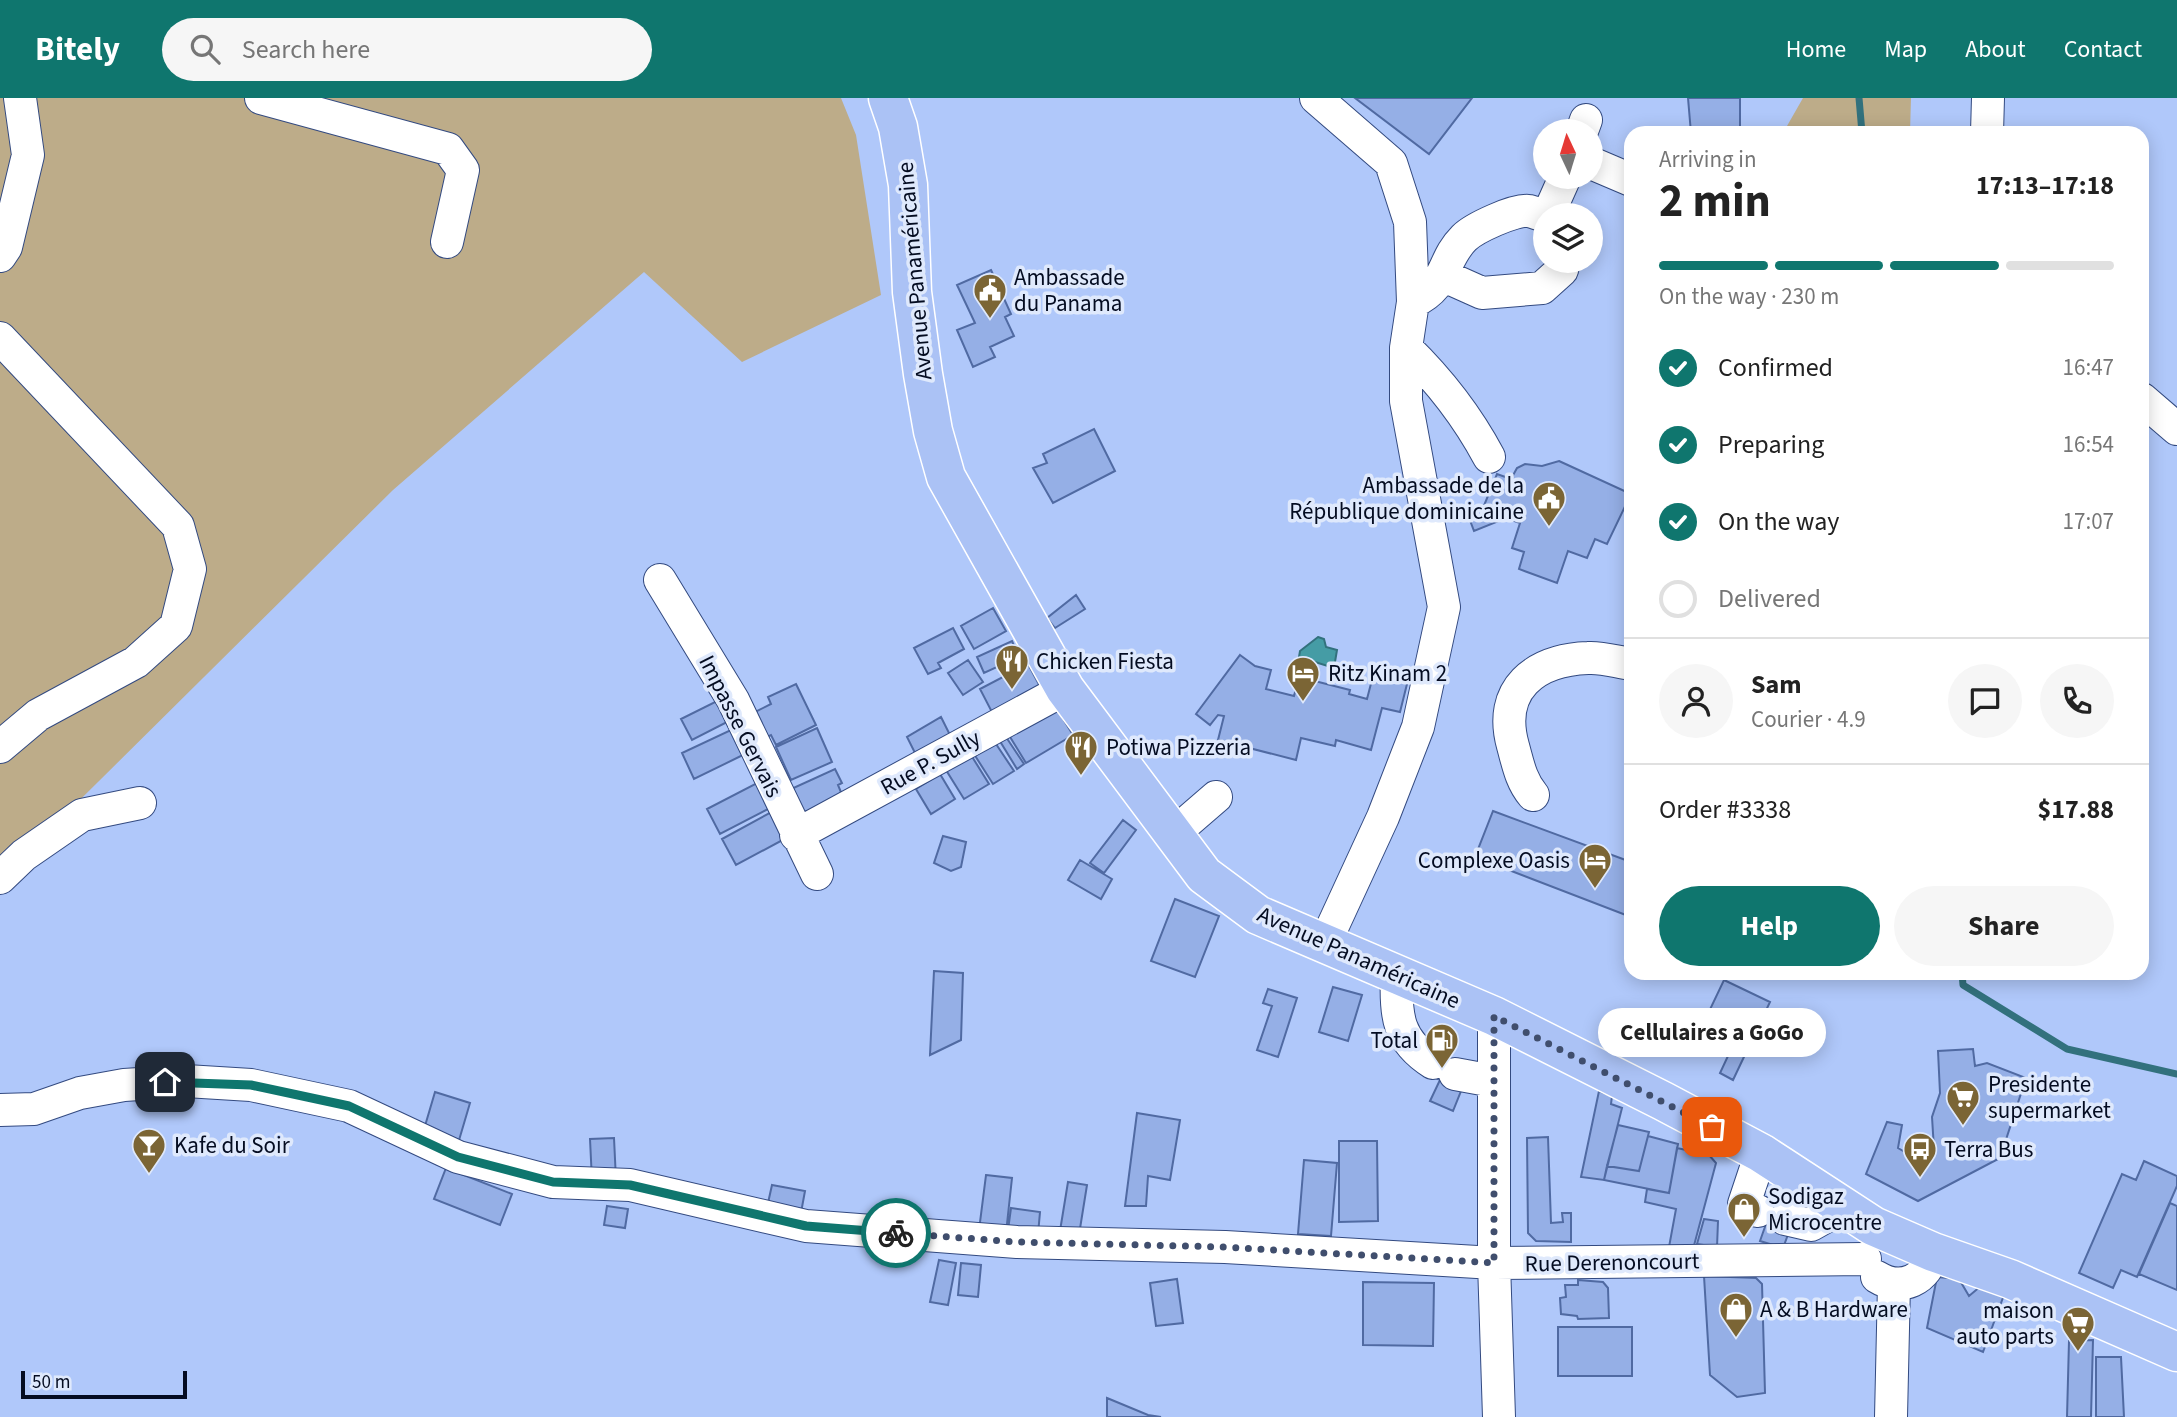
<!DOCTYPE html>
<meta charset="utf-8">
<style>
body{margin:0;font-family:"Source Sans 3",sans-serif;background:#f6f6f6;color:#222;height:100vh;display:flex;flex-direction:column;font-size:26px;white-space:nowrap}
*{box-sizing:border-box;margin:0}
p{font-size:23px;color:#767676}
.icon{flex:none;width:38px;height:38px;fill:none;stroke:currentColor;stroke-width:2;stroke-linecap:round;stroke-linejoin:round}
.map{position:relative;flex:1;overflow:hidden}
.panel{position:absolute;left:1624px;top:28px;width:525px;height:854px;display:flex;flex-direction:column;background:#fff;border-radius:21px;box-shadow:0 4px 18px #0003}
.panel>*{flex:none}
.needle{width:46px;rotate:356deg}
.fabs{position:absolute;left:1533px;top:21px;display:grid;gap:14px}
.fabs a{display:grid;place-items:center;width:70px;height:70px;border-radius:50%;background:#fff;box-shadow:0 4px 18px #0003;font-size:35px}
.scale{position:absolute;left:21px;bottom:18px;width:166px;box-sizing:border-box;padding-left:7px;border:4px solid #040c21;border-top:0;font-size:19px;line-height:24px;white-space:nowrap;color:#040c21;-webkit-text-stroke:5px #dfe9fc;paint-order:stroke}
.pin{position:absolute;display:grid;place-items:center;width:60px;height:60px;color:#fff;margin:-30px;border-radius:14px;box-shadow:0 4px 10px #0006}
.courier{position:absolute;display:grid;place-items:center;width:70px;height:70px;margin:-35px;border:5px solid #0f766e;border-radius:50%;background:#fff;color:#222;box-shadow:0 2px 9px #0007}
.bubble{position:absolute;height:49px;border-radius:24px;background:#fff;box-shadow:0 4px 18px #0003;font-size:23px;font-weight:700;line-height:49px;text-align:center}
.headline em{font-style:normal;font-weight:700}
.headline div{display:flex;flex-direction:column-reverse}
.headline{display:flex;align-items:center;justify-content:space-between;height:119px;padding:0 35px}
h1{font-size:46px;font-weight:700;line-height:52px}
.bar{display:grid;grid-template-columns:repeat(4,1fr);gap:10px 7px;align-content:center;height:84px;padding:0 35px}
.bar i{height:9px;border-radius:5px;background:#e0e0e0}
.bar .on{background:#0f766e}
.bar p{grid-column:span 4}
.line{display:flex;align-items:center;gap:18px;padding:0 35px;border-top:2px solid #e0e0e0}
.line div{flex:1}
.round{display:grid;place-items:center;flex:none;width:74px;height:74px;border-radius:37px;background:#f6f6f6}
ol{padding:0 35px;list-style:none}
li{display:flex;align-items:center;gap:21px;height:77px}
li p{margin-inline-start:auto}
li .icon{padding:7px;border-radius:50%;background:#0f766e;color:#fff;stroke-width:4}
li:last-child{color:#767676}
li i{width:38px;height:38px;border:4px solid #e0e0e0;border-radius:50%}
.primary-button{display:flex;gap:14px;margin-top:auto;padding:14px 35px}
.primary-button a{flex:1;height:80px;border-radius:42px;background:#0f766e;color:#fff;font-size:28px;font-weight:700;line-height:80px;text-align:center}
.primary-button a+a{background:#f6f6f6;color:#222}
header{display:flex;align-items:center;gap:42px;box-sizing:border-box;height:98px;padding:0 35px;background:#0f766e;color:#fff}
header strong{font-size:33px}
nav{display:flex;gap:38px;margin-inline-start:auto;font-size:24px}
.search{width:490px;height:63px;background:#f6f6f6;display:flex;align-items:center;gap:18px;box-sizing:border-box;padding:0 24px;border-radius:38px;color:#767676;font-size:26px}
.map>svg:first-child{display:block}
</style>
<header>
<strong>Bitely</strong>
<div class="search"><svg class="icon" aria-label="search" viewBox="0 0 24 24"><circle cx="10" cy="10" r="6"/><path d="M15 15l6 6"/></svg>Search here</div>
<nav><a>Home</a><a>Map</a><a>About</a><a>Contact</a></nav>
</header>
<div class="map">
<svg width="2177" height="1319" viewBox="0 0 2177 1319">
<rect width="100%" height="100%" fill="#b0c8fa"/>
<path fill="#bdac89" d="M 0,0 L 841,0 L 856,37 L 881,197 L 742,264 L 644,174 L 393,392 L 0,781 Z
M 1803,0 L 1911,0 L 1910,35 L 1783,35 Z"/>
<path fill="#459ca5" stroke="#32717d" stroke-width="2" d="M 1318,539 L 1324,541 L 1326,549 L 1337,552 L 1334,570 L 1299,559 L 1300,553 Z"/>
<g fill="none" stroke-linecap="round" stroke-linejoin="round">
<path stroke="#32717d" stroke-width="7" d="M 1859,0 L 1862,35
M 1962,875 L 1963,887 L 2067,951 L 2177,976"/>
</g>
<path fill="#95afe6" stroke="#506aa2" stroke-width="2" d="M 1355,0 L 1472,0 L 1429,56 Z
M 1688,0 L 1740,0 L 1740,35 L 1691,35 Z
M 991,172 L 1011,216 L 1005,219 L 1014,238 L 990,249 L 995,259 L 973,269 L 957,232 L 975,225 L 957,187 Z
M 1094,331 L 1115,373 L 1053,405 L 1033,370 L 1047,365 L 1043,356 Z
M 1559,363 L 1631,396 L 1607,446 L 1595,441 L 1587,460 L 1568,453 L 1557,485 L 1519,471 L 1524,454 L 1512,450 L 1520,425 L 1506,420 L 1474,433 L 1468,417 L 1483,410 L 1497,376 L 1511,381 L 1517,370 L 1525,366 L 1542,368 Z
M 1076,497 L 1085,511 L 1055,530 L 1047,520 Z
M 993,510 L 1006,533 L 974,551 L 961,528 Z
M 953,530 L 964,551 L 938,565 L 941,570 L 928,576 L 914,550 Z
M 1012,543 L 1019,559 L 984,575 L 977,559 Z
M 1240,557 L 1255,568 L 1271,572 L 1266,591 L 1294,598 L 1299,579 L 1350,592 L 1349,596 L 1367,601 L 1374,574 L 1408,582 L 1400,614 L 1382,610 L 1371,652 L 1336,642 L 1335,648 L 1301,640 L 1296,662 L 1218,642 L 1224,618 L 1218,617 L 1210,627 L 1196,616 Z
M 968,562 L 983,584 L 963,597 L 948,575 Z
M 1028,566 L 1043,594 L 995,620 L 980,591 Z
M 796,586 L 816,627 L 776,647 L 771,637 L 763,641 L 751,616 L 771,606 L 768,599 Z
M 721,601 L 731,622 L 692,642 L 681,621 Z
M 1054,606 L 1073,637 L 1026,665 L 1007,634 Z
M 941,619 L 954,645 L 919,663 L 907,639 Z
M 817,630 L 832,664 L 791,682 L 776,649 Z
M 733,631 L 745,656 L 694,681 L 682,655 Z
M 1004,636 L 1024,666 L 1017,671 L 998,640 Z
M 994,643 L 1014,673 L 993,686 L 974,656 Z
M 971,657 L 989,686 L 964,701 L 946,672 Z
M 835,671 L 842,685 L 838,687 L 845,704 L 804,725 L 789,692 Z
M 940,676 L 955,701 L 931,716 L 916,691 Z
M 759,684 L 772,709 L 720,736 L 707,711 Z
M 775,712 L 790,738 L 736,767 L 722,741 Z
M 1493,713 L 1631,764 L 1631,819 L 1475,759 Z
M 1123,722 L 1136,732 L 1104,775 L 1090,765 Z
M 943,738 L 966,744 L 961,769 L 951,773 L 934,765 Z
M 1080,762 L 1112,781 L 1101,801 L 1068,782 Z
M 1175,801 L 1219,818 L 1195,879 L 1151,863 Z
M 934,873 L 963,875 L 961,942 L 930,957 Z
M 1724,882 L 1770,904 L 1733,982 L 1720,975 L 1728,958 L 1695,943 Z
M 1333,889 L 1362,897 L 1348,943 L 1319,934 Z
M 1268,891 L 1297,900 L 1278,959 L 1257,952 L 1272,908 L 1263,905 Z
M 1434,930 L 1456,940 L 1447,961 L 1459,967 L 1461,993 L 1453,1013 L 1430,1003 L 1440,982 L 1428,976 L 1426,949 Z
M 1973,951 L 1975,968 L 1987,965 L 2026,980 L 2000,1060 L 1918,1103 L 1866,1076 L 1887,1024 L 1902,1027 L 1898,1050 L 1919,1062 L 1934,1051 L 1932,1019 L 1940,995 L 1938,953 Z
M 1599,993 L 1612,998 L 1611,1006 L 1622,1010 L 1604,1082 L 1581,1079 Z
M 435,994 L 470,1005 L 457,1049 L 422,1038 Z
M 1137,1015 L 1180,1022 L 1170,1082 L 1148,1078 L 1146,1108 L 1125,1108 Z
M 1618,1027 L 1649,1034 L 1639,1073 L 1607,1068 Z
M 1648,1038 L 1678,1046 L 1669,1095 L 1604,1082 L 1607,1068 L 1639,1073 Z
M 1548,1039 L 1551,1125 L 1563,1124 L 1562,1115 L 1571,1115 L 1571,1144 L 1536,1143 L 1528,1135 L 1527,1040 Z
M 614,1040 L 616,1082 L 592,1083 L 590,1041 Z
M 1339,1043 L 1377,1043 L 1378,1123 L 1339,1124 Z
M 1677,1050 L 1709,1057 L 1716,1065 L 1692,1155 L 1669,1149 L 1676,1111 L 1645,1104 L 1647,1091 L 1669,1095 Z
M 1304,1062 L 1337,1065 L 1331,1138 L 1298,1136 Z
M 2144,1063 L 2177,1078 L 2177,1088 L 2137,1179 L 2121,1172 L 2113,1190 L 2079,1175 L 2122,1076 L 2136,1082 Z
M 446,1070 L 512,1096 L 500,1127 L 434,1101 Z
M 986,1077 L 1012,1080 L 1006,1135 L 979,1132 Z
M 1068,1084 L 1087,1087 L 1078,1143 L 1059,1139 Z
M 772,1087 L 805,1093 L 800,1120 L 766,1114 Z
M 1762,1098 L 1790,1106 L 1790,1131 L 1783,1150 L 1760,1143 L 1767,1123 Z
M 2170,1105 L 2177,1108 L 2177,1192 L 2139,1176 Z
M 607,1108 L 628,1111 L 625,1130 L 604,1127 Z
M 1011,1110 L 1040,1114 L 1038,1136 L 1008,1132 Z
M 1704,1121 L 1718,1123 L 1717,1149 L 1697,1146 Z
M 939,1162 L 956,1165 L 948,1207 L 930,1204 Z
M 961,1165 L 981,1167 L 978,1199 L 958,1197 Z
M 1704,1178 L 1756,1180 L 1762,1186 L 1765,1295 L 1737,1299 L 1710,1277 Z
M 1937,1179 L 1959,1181 L 1969,1198 L 1988,1182 L 2008,1186 L 1983,1254 L 1927,1230 Z
M 1177,1181 L 1183,1225 L 1156,1228 L 1150,1185 Z
M 1578,1182 L 1603,1184 L 1608,1190 L 1609,1220 L 1578,1221 L 1577,1218 L 1561,1216 L 1560,1200 L 1566,1199 L 1565,1187 L 1578,1187 Z
M 1363,1184 L 1434,1185 L 1433,1248 L 1363,1247 Z
M 1558,1229 L 1632,1229 L 1632,1278 L 1558,1278 Z
M 2093,1242 L 2091,1319 L 2067,1319 L 2069,1243 Z
M 2096,1259 L 2121,1259 L 2124,1319 L 2096,1319 Z
M 1107,1300 L 1148,1317 L 1161,1319 L 1107,1319 Z"/>
<g fill="none" stroke-linecap="round" stroke-linejoin="round">
<defs>
<path id="minor" d="M 261,0 L 448,51 L 463,72 L 447,144
M 1316,0 L 1391,65 L 1410,124 L 1413,204 L 1406,250 L 1406,303 L 1444,509 L 1418,629 L 1383,719 L 1324,847
M 1582,33 L 1586,22
M 1987,35 L 1988,0
M 1591,65 L 1631,82
M 1548,117 L 1565,79
M 0,158 L 6,149 L 28,57 L 20,0
M 1444,178 L 1482,195 L 1542,190 L 1562,172 L 1564,163
M 1413,204 C 1448,188 1441,163 1464,140 C 1474,130 1515,111 1529,113 C 1534,114 1540,117 1545,118
M 0,240 L 178,428 L 190,471 L 176,528 L 136,564 L 38,617 L 0,649
M 1406,250 C 1440,283 1466,316 1489,359
M 2142,301 L 2177,331
M 660,482 L 733,602 L 817,776
M 1533,697 C 1521,683 1518,666 1513,648 C 1497,591 1535,562 1588,560 C 1602,559 1617,564 1631,566
M 796,737 L 1065,591
M 1172,737 L 1216,699
M 0,780 L 24,757 L 82,717 L 140,705
M 1397,878 C 1395,918 1398,943 1433,965
M 1494,918 L 1494,1165 L 1499,1319
M 1455,976 L 1493,983
M 0,1012 L 34,1011 L 80,995 L 124,987 L 186,983 L 251,987 L 349,1008 L 458,1059 L 553,1084 L 630,1087 L 806,1128 L 1017,1144 L 1225,1149 L 1494,1165 L 1865,1161
M 1758,1113 L 1746,1111 L 1744,1106 L 1761,1055
M 1785,1121 L 1811,1127 L 1843,1109
M 1877,1179 C 1901,1194 1928,1182 1933,1154
M 1891,1319 L 1894,1186"/>
<path id="major" d="M 888,0 L 898,29 L 908,87 L 912,194 L 923,276 L 933,333 L 946,379 L 1065,591 L 1204,777 L 1258,817 L 1494,918 L 1663,1003 L 1761,1055 L 1873,1128 L 1933,1154 L 2010,1181 L 2177,1254"/>
</defs>
<use href="#minor" stroke="#334a80" stroke-width="34"/>
<use href="#major" stroke="#fff" stroke-width="41"/>
<use href="#minor" stroke="#fff" stroke-width="32"/>
<use href="#major" stroke="#abc2f5" stroke-width="38"/>
</g>
<g fill="none" stroke-linecap="round" stroke-linejoin="round">
<path stroke="#404e6d" stroke-width="7" stroke-dasharray="0 12.6" d="M 896,1135 L 1017,1144 L 1225,1149 L 1494,1165 L 1494,918 L 1712,1029"/>
<path stroke="#0f766e" stroke-width="9" d="M 165,984 L 251,987 L 349,1008 L 458,1059 L 553,1084 L 630,1087 L 806,1128 L 896,1135"/>
</g>
<defs>
<symbol id="civic-pin" viewBox="-11 -11 22 30"><path d="M0 17L-7.5 6A9.5 9.5 0 1 1 7.5 6Z" fill="#7b6535" stroke="#dfe9fc"/><path d="M-.6-6.5H3V-4.5H.6V-3L4-1V1h2V6H-6V1h2V-1L-.6-3ZM-1.2 2.5V6h2.4V2.5Z" fill="#fff"/></symbol>
<symbol id="restaurant-pin" viewBox="-11 -11 22 30"><path d="M0 17L-7.5 6A9.5 9.5 0 1 1 7.5 6Z" fill="#7b6535" stroke="#dfe9fc"/><path d="M-5-6h1v4h1v-4h1v4h1v-4h1v5L-1.5 .5V6h-2V.5L-5-1ZM5-6V6H3V1.5H1.5Q1.5-4 5-6Z" fill="#fff"/></symbol>
<symbol id="hotel-pin" viewBox="-11 -11 22 30"><path d="M0 17L-7.5 6A9.5 9.5 0 1 1 7.5 6Z" fill="#7b6535" stroke="#dfe9fc"/><path d="M-6-4.5h1.5V1H6V5H4.5V3h-9V5H-6ZM-4 0a1.8 1.8 0 1 1 3.6 0ZM.5 0V-2.5h3Q6-2.5 6 0Z" fill="#fff"/></symbol>
<symbol id="fuel-pin" viewBox="-11 -11 22 30"><path d="M0 17L-7.5 6A9.5 9.5 0 1 1 7.5 6Z" fill="#7b6535" stroke="#dfe9fc"/><path d="M-5.5-6h7V0h2V4h1.3V-2.5L3-4.5l.8-.8L6-3V5H2.5V1h-1V6h-7ZM-4.2-4.7v3.2H.2V-4.7Z" fill="#fff"/></symbol>
<symbol id="supermarket-pin" viewBox="-11 -11 22 30"><path d="M0 17L-7.5 6A9.5 9.5 0 1 1 7.5 6Z" fill="#7b6535" stroke="#dfe9fc"/><path d="M-6-5.5h2.5l.6 2H6L4.5 2H-2.5L-4.4-4H-6ZM-1.5 3.2a1.3 1.3 0 1 0 .1 0ZM3 3.2a1.3 1.3 0 1 0 .1 0Z" fill="#fff"/></symbol>
<symbol id="bar-pin" viewBox="-11 -11 22 30"><path d="M0 17L-7.5 6A9.5 9.5 0 1 1 7.5 6Z" fill="#7b6535" stroke="#dfe9fc"/><path d="M-6-5H6L.8 .8V4.5H3.5V6h-7V4.5H-.8V.8Z" fill="#fff"/></symbol>
<symbol id="bus-pin" viewBox="-11 -11 22 30"><path d="M0 17L-7.5 6A9.5 9.5 0 1 1 7.5 6Z" fill="#7b6535" stroke="#dfe9fc"/><path d="M-5-6H5V4H4V6H2V4H-2V6H-4V4H-5ZM-3.5-4V0h7V-4ZM-3.5 1.2v1.5H-2V1.2ZM2 1.2v1.5H3.5V1.2Z" fill="#fff"/></symbol>
<symbol id="shop-pin" viewBox="-11 -11 22 30"><path d="M0 17L-7.5 6A9.5 9.5 0 1 1 7.5 6Z" fill="#7b6535" stroke="#dfe9fc"/><path d="M-5-2.5h2.3a2.7 3.5 0 0 1 5.4 0H5L5.5 6h-11ZM-1.5-2.5h3a1.5 2.3 0 0 0-3 0Z" fill="#fff"/></symbol>
</defs>
<g fill-rule="evenodd">
<use href="#civic-pin" x="971" y="173" width="38" height="52"/>
<use href="#civic-pin" x="1530" y="381" width="38" height="52"/>
<use href="#restaurant-pin" x="993" y="544" width="38" height="52"/>
<use href="#hotel-pin" x="1284" y="556" width="38" height="52"/>
<use href="#restaurant-pin" x="1062" y="630" width="38" height="52"/>
<use href="#hotel-pin" x="1576" y="743" width="38" height="52"/>
<use href="#fuel-pin" x="1423" y="923" width="38" height="52"/>
<use href="#supermarket-pin" x="1944" y="980" width="38" height="52"/>
<use href="#bar-pin" x="130" y="1028" width="38" height="52"/>
<use href="#bus-pin" x="1901" y="1032" width="38" height="52"/>
<use href="#shop-pin" x="1725" y="1092" width="38" height="52"/>
<use href="#shop-pin" x="1717" y="1192" width="38" height="52"/>
<use href="#supermarket-pin" x="2059" y="1206" width="38" height="52"/>
</g>
<g text-anchor="middle" stroke-width="7" stroke-linejoin="round" paint-order="stroke">
<g font-size="23" fill="#040c21" stroke="#dfe9fc">
<text transform="translate(914 173) rotate(-95)" y="8">Avenue Panaméricaine</text>
<text transform="translate(741 628) rotate(63)" y="8">Impasse Gervais</text>
<text transform="translate(930 664) rotate(-29)" y="8">Rue P. Sully</text>
<text transform="translate(1359 859) rotate(24)" y="8">Avenue Panaméricaine</text>
<text transform="translate(1612 1164) rotate(-1)" y="8">Rue Derenoncourt</text>
</g>
<g font-size="23" fill="#040c21" stroke="#dfe9fc" text-anchor="start">
<text x="1014" y="187">Ambassade<tspan x="1014" dy="26">du Panama</tspan></text>
<text x="1524" y="395" text-anchor="end">Ambassade de la<tspan x="1524" dy="26">République dominicaine</tspan></text>
<text x="1036" y="571">Chicken Fiesta</text>
<text x="1328" y="583">Ritz Kinam 2</text>
<text x="1106" y="657">Potiwa Pizzeria</text>
<text x="1570" y="770" text-anchor="end">Complexe Oasis</text>
<text x="1418" y="950" text-anchor="end">Total</text>
<text x="1988" y="994">Presidente<tspan x="1988" dy="26">supermarket</tspan></text>
<text x="174" y="1055">Kafe du Soir</text>
<text x="1944" y="1059">Terra Bus</text>
<text x="1768" y="1106">Sodigaz<tspan x="1768" dy="26">Microcentre</tspan></text>
<text x="1760" y="1219">A &amp; B Hardware</text>
<text x="2054" y="1220" text-anchor="end">maison<tspan x="2054" dy="26">auto parts</tspan></text>
</g>
</g>
</svg>
<div class="fabs">
<a><svg class="needle" viewBox="-14 -14 28 28"><path d="M0-13l5 13h-10z" fill="#e53935"/><path d="M0 13l5-13h-10z" fill="#767676"/></svg></a>
<a><svg class="icon" aria-label="layers" viewBox="0 0 24 24"><path d="M12 4l9 5-9 5-9-5zM3 14l9 5 9-5"/></svg></a>
</div>
<div class="scale">50 m</div>
<div class="pin" style="left:1712px;top:1029px;background:#ea580c"><svg class="icon" aria-label="bag" viewBox="0 0 24 24"><path d="M5 8h14l-1 12H6zM9 8a3 3 0 0 1 6 0"/></svg></div>
<div class="pin" style="left:165px;top:984px;background:#1f2937"><svg class="icon" aria-label="home" viewBox="0 0 24 24"><path d="M3 11l9-7 9 7M6 9v11h12V9"/></svg></div>
<div class="courier" style="left:896px;top:1135px"><svg class="icon" aria-label="bike" viewBox="0 0 24 24"><circle cx="6" cy="16" r="4"/><circle cx="18" cy="16" r="4"/><path d="M6 16l4-8h5l3 8M10 8l3 8H6M13 5h3"/></svg></div>
<div class="bubble" style="left:1598px;top:910px;width:228px">Cellulaires a GoGo</div>
<section class="panel">
<div class="headline"><div><h1>2 min</h1><p>Arriving in</p></div><em>17:13–17:18</em></div>
<div class="bar"><i class="on"></i><i class="on"></i><i class="on"></i><i></i><p>On the way · 230 m</p></div>
<ol>
<li><svg class="icon" aria-label="check" viewBox="0 0 24 24"><path d="M5 12l5 5 9-10"/></svg>Confirmed<p>16:47</p></li>
<li><svg class="icon" aria-label="check" viewBox="0 0 24 24"><path d="M5 12l5 5 9-10"/></svg>Preparing<p>16:54</p></li>
<li><svg class="icon" aria-label="check" viewBox="0 0 24 24"><path d="M5 12l5 5 9-10"/></svg>On the way<p>17:07</p></li>
<li><i></i>Delivered</li>
</ol>
<div class="line" style="height:126px"><a class="round"><svg class="icon" aria-label="person" viewBox="0 0 24 24"><circle cx="12" cy="8" r="4"/><path d="M4 21q1-7 8-7t8 7"/></svg></a><div><b>Sam</b><p>Courier · 4.9</p></div><a class="round"><svg class="icon" aria-label="chat" viewBox="0 0 24 24"><path d="M4 5h16v11H9l-5 4z"/></svg></a><a class="round"><svg class="icon" aria-label="phone" viewBox="0 0 24 24"><path d="M5 4h4l2 5-3 2q2 4 5 5l2-3 5 2v4C11 20 4 13 5 4z"/></svg></a></div>
<div class="line" style="height:91px"><div>Order #3338</div><b>$17.88</b></div>
<div class="primary-button"><a>Help</a><a>Share</a></div>
</section>
</div>
